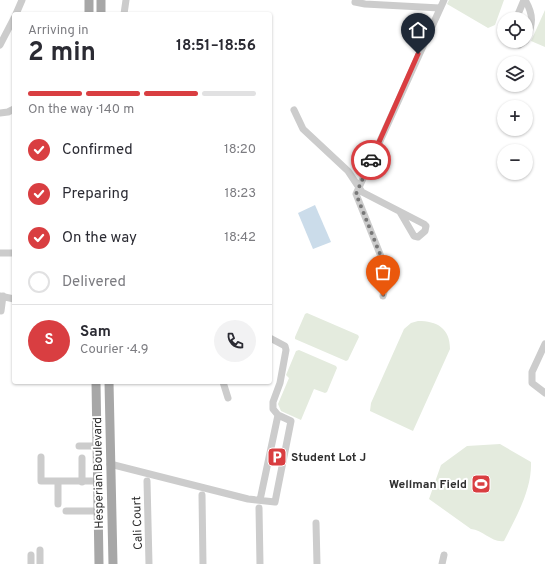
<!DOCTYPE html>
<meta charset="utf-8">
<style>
body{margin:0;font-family:Overpass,sans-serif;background:#f2f2f3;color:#2b2b33;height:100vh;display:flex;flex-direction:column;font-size:15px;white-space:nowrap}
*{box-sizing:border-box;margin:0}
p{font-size:13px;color:#7c7c81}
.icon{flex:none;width:22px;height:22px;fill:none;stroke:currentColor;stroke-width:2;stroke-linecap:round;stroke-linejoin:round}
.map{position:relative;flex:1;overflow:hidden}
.sheet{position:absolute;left:12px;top:12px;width:260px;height:372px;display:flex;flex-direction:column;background:#fff;border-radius:4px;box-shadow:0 1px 3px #0004}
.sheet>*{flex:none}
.controls{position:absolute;left:497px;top:12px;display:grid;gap:8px}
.controls a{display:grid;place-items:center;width:36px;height:36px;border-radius:50%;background:#fff;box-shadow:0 1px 3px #0004;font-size:20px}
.pin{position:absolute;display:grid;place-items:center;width:34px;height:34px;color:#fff;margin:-41px -17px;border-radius:50% 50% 50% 0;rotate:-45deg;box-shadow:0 0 4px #0007}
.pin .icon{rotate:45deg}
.courier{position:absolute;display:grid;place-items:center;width:40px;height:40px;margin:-20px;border:3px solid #d93e41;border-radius:50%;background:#fff;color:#222;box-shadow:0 1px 5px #0007}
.overview em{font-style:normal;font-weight:700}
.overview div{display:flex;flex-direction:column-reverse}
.overview{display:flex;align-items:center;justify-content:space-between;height:68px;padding:0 16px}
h1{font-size:26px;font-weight:700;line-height:30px}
.bar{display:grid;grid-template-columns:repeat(4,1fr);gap:6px 4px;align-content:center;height:48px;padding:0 16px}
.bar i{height:5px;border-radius:3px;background:#e1e1e2}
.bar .active{background:#d93e41}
.bar p{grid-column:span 4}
.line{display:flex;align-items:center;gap:10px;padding:0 16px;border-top:1px solid #e1e1e2}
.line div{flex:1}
.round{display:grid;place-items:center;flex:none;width:42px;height:42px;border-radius:21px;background:#f2f2f3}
ol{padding:0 16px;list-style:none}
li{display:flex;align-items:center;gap:12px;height:44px}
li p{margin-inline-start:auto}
li .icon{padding:4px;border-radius:50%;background:#d93e41;color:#fff;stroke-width:4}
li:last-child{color:#7c7c81}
li i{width:22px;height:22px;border:2px solid #e1e1e2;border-radius:50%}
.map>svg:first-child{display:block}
</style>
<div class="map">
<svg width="545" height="564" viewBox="0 0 545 564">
<rect width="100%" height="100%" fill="#fff"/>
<path fill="#e4ebde" d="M 449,0 L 504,0 L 495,25 L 488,28 L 447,4 Z
M 545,10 L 545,47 L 531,41 Z
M 307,313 L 358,335 L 359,337 L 348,360 L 346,361 L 295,339 L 295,337 L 305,314 Z
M 418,321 C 437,321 450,328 450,349 L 413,431 L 370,411 L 371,403 L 404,329 L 411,323 Z
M 299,350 L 336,366 L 337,368 L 327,392 L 325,393 L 314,389 L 301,420 L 281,411 L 278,404 L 289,378 L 286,375 L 296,351 Z
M 500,444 L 531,462 C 532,490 516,517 504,541 C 492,543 483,530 471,529 L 429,499 L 441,465 L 467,446 Z"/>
<path fill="#cbdcea" d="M 315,205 L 331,242 L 313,249 L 298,213 Z"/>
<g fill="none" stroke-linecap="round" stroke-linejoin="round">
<path stroke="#ccc" stroke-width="7" d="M 525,0 C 534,15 533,24 526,40
M 355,2 L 365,4 L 440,8
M 16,14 L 22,0
M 124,14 L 126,0
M 516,19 L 524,0
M 509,41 L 519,45 L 525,41
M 0,45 L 14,18
M 294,110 L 303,129 L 348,171 L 362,192 L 424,224 L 426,226 L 425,231 L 418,237 L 414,236 L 400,212
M 0,113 L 8,112 L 14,109
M 1,253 L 14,253
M 0,296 L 14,299
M 383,296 L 387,279 L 384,264 L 356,194 L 444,0
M 1,311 L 3,296
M 545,344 L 532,372 L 532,383 L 545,393
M 223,382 L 228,398
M 79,446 L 97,446
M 41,457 L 41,481 L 58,481
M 110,464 L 248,499 L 275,502 L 291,421 L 278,415 L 273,409 L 273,402 L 280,383 L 286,350 L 285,346 L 270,338
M 147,481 L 149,564
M 82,482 L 82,458
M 202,495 L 203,564
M 260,500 L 278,415
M 58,504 L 58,481 L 97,481
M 259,508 L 260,564
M 66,511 L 98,511
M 316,523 L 317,564
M 40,550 L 40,564
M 31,564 L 31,555
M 442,564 L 444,555"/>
<path stroke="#a7a7a7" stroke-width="9" d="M 89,0 L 89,14
M 101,0 L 101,14
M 96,382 L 99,564
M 109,382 L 113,564"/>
</g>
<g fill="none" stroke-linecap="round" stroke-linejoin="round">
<path stroke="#787878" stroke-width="4" stroke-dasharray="0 7.2" d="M 371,160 L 356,194 L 384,264 L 387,279 L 383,296"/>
<path stroke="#d93e41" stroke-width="5" d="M 371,160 L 418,54"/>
</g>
<defs>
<symbol id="parking-square" viewBox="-11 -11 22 22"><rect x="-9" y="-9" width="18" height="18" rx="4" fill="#d93e41" stroke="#fff"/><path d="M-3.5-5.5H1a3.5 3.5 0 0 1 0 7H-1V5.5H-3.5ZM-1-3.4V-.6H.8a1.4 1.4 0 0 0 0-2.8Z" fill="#fff"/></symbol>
<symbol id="stadium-square" viewBox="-11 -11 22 22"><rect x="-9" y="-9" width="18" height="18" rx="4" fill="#d93e41" stroke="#fff"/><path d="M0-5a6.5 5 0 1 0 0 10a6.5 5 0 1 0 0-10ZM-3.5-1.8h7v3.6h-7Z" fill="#fff"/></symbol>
</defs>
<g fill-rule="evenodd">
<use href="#parking-square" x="266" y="446" width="22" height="22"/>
<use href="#stadium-square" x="470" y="473" width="22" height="22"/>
</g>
<g text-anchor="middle" stroke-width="4" stroke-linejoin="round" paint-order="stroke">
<g font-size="12" font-weight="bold" fill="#2f2f2f" stroke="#fff" text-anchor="start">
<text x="291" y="461">Student Lot J</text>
<text x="467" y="488" text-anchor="end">Wellman Field</text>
</g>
<g font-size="12" fill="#2f2f2f" stroke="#fff">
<text transform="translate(98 473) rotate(-91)" y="4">Hesperian Boulevard</text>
<text transform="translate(137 523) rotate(-92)" y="4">Cali Court</text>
</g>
</g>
</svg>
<div class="controls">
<a><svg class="icon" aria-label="locate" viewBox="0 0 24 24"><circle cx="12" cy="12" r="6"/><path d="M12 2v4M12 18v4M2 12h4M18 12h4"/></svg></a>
<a><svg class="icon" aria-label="layers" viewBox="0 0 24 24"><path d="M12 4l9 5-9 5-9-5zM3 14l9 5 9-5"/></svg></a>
<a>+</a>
<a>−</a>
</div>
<div class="pin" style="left:383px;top:296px;background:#ea580c"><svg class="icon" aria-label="bag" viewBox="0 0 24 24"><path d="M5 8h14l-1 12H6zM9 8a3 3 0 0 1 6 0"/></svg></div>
<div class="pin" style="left:418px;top:54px;background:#1f2937"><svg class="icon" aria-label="home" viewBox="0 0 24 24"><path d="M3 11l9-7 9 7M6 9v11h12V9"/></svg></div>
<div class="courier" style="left:371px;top:160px"><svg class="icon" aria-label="car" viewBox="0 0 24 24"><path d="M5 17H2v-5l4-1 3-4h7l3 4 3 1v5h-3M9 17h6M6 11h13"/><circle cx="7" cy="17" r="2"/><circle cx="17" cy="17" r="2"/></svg></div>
<section class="sheet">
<div class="overview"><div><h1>2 min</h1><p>Arriving in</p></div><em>18:51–18:56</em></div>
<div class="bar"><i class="active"></i><i class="active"></i><i class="active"></i><i></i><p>On the way · 140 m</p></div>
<ol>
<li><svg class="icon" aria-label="check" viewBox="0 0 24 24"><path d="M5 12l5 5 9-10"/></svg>Confirmed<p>18:20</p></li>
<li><svg class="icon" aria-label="check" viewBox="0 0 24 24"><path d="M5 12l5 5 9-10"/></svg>Preparing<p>18:23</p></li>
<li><svg class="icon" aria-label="check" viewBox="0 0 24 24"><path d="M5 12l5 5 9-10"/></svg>On the way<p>18:42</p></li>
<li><i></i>Delivered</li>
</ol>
<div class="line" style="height:72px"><b class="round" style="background:#d93e41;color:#fff">S</b><div><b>Sam</b><p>Courier · 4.9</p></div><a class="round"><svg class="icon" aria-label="phone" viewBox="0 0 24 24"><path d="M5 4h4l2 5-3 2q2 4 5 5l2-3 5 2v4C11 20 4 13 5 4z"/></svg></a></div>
</section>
</div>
